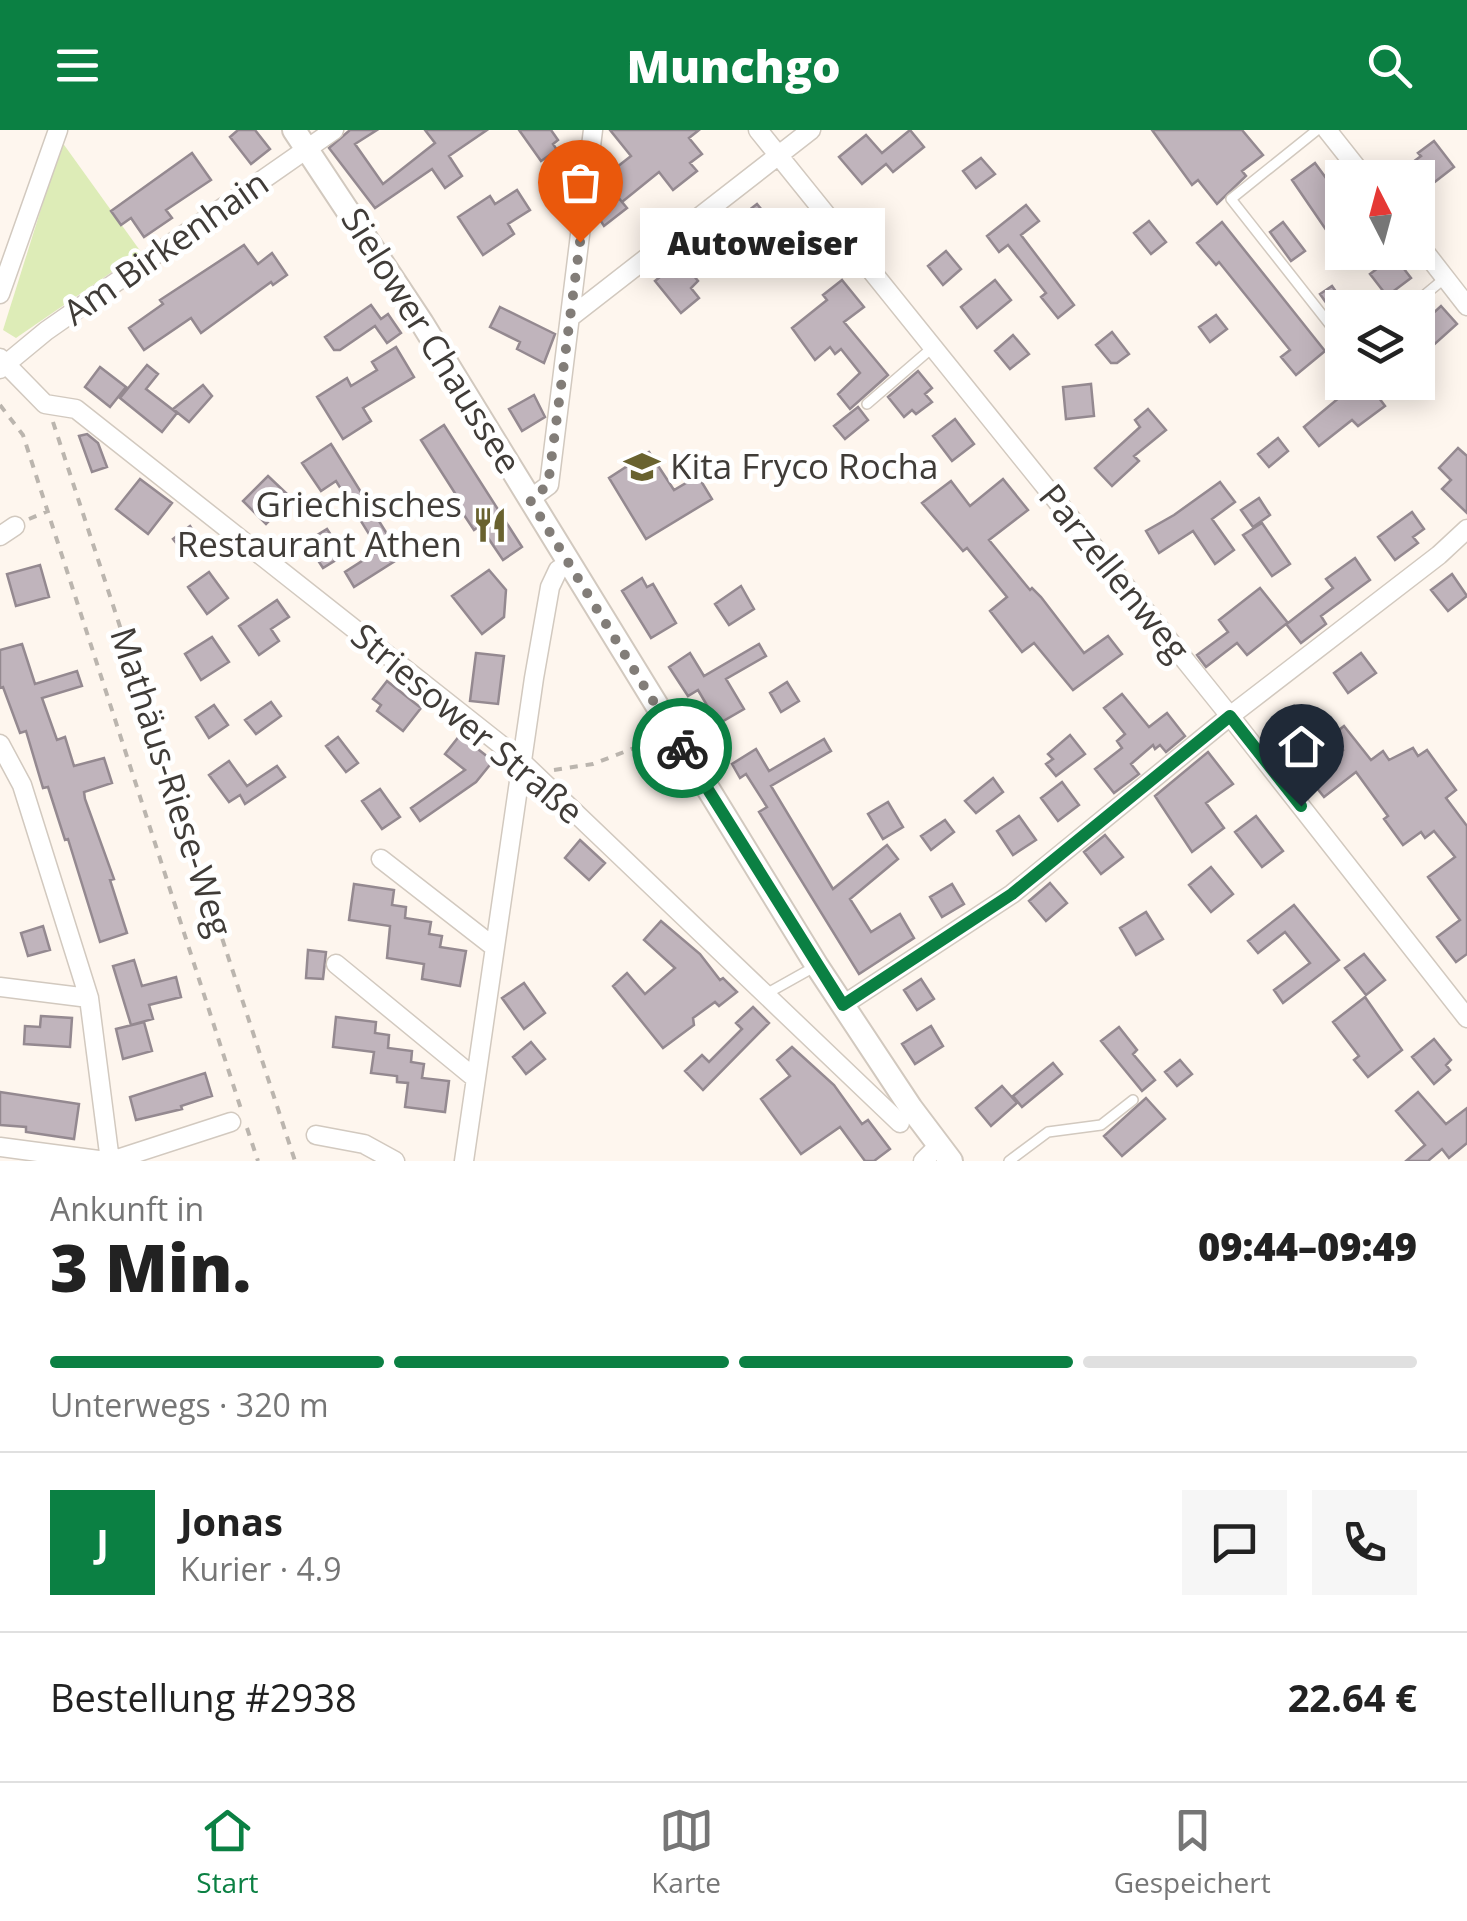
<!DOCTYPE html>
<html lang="de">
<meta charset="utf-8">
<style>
body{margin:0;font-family:"Open Sans",sans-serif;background:#f6f6f6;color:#222;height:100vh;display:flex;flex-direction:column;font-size:38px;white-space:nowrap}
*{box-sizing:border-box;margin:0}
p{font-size:32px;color:#767676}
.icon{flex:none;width:55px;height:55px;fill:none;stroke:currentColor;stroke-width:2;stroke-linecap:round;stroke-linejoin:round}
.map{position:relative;height:1031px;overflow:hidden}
.drawer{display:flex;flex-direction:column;background:#fff;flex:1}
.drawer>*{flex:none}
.needle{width:65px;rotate:354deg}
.fabs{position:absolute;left:1325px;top:30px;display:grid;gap:20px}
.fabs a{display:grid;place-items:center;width:110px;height:110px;border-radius:0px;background:#fff;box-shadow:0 5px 25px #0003;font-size:50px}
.pin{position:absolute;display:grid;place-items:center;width:85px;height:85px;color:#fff;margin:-102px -42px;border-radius:50% 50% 50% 0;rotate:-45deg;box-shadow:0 0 10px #0007}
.pin .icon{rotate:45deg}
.courier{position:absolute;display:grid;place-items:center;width:100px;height:100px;margin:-50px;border:8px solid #0b8043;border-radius:50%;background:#fff;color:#222;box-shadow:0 2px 12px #0007}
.bubble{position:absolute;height:70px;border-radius:0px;background:#fff;box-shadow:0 5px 25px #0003;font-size:32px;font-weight:800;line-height:70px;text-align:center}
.headline em{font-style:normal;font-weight:800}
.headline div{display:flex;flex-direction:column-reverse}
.headline{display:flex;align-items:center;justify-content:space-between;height:170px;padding:0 50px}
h1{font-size:65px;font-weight:800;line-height:75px}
.bar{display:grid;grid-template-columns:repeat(4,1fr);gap:15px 10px;align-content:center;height:120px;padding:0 50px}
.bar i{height:12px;border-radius:8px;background:#e0e0e0}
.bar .active{background:#0b8043}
.bar p{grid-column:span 4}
.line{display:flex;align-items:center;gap:25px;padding:0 50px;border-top:2px solid #e0e0e0}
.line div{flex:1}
.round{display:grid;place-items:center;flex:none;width:105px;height:105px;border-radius:0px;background:#f6f6f6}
header{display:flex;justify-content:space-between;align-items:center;height:130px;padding:0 50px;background:#0b8043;color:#fff;font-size:45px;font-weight:800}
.tabs{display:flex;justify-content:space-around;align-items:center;height:140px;border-top:2px solid #e0e0e0;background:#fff;font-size:28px;color:#767676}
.tabs a{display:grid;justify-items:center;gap:5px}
.tabs .active{color:#0b8043}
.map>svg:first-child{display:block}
</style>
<header><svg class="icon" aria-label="menu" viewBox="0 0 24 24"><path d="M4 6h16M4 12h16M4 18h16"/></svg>Munchgo<svg class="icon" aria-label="search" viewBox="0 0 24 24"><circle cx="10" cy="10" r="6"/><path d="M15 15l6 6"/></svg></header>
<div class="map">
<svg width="1467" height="1031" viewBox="0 0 1467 1031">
<rect width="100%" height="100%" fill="#fef6ee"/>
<path fill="#ddecb7" d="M 62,12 L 141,122 L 16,208 L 3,200 Z"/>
<path fill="#c0b4bc" stroke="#948990" stroke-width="2.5" d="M 238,0 L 255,0 L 270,19 L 251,34 L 230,7 Z
M 350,0 L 377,0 L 355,14 L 383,54 L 435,13 L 425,0 L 487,0 L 449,26 L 462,46 L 445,58 L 432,39 L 375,78 L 329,18 Z
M 519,0 L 551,0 L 558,10 L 553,14 L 557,20 L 541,31 Z
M 610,0 L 699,0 L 689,8 L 702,24 L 690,33 L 697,41 L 673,60 L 659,42 L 622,72 L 603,48 L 631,26 Z
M 910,0 L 924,17 L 893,42 L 886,34 L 862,54 L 839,27 L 866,5 L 882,23 Z
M 1152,0 L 1242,0 L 1263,25 L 1242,41 L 1246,46 L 1217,74 L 1198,50 L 1192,55 Z
M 1434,11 L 1454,37 L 1427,58 L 1409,35 L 1421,26 L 1418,23 Z
M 192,23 L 211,50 L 166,80 L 172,88 L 144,107 L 131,88 L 121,95 L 111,81 Z
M 981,28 L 995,44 L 976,58 L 963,41 Z
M 1315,33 L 1342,70 L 1342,103 L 1333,110 L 1292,50 Z
M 517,60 L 530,80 L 508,94 L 514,104 L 483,125 L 458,87 L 490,66 L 495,74 Z
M 617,66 L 627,78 L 604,96 L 595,82 Z
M 757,74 L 786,109 L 805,94 L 823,116 L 789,144 L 744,84 Z
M 1026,75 L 1039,91 L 1021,105 L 1074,175 L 1058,188 L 1041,167 L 1046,163 L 1008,115 L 999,122 L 987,106 Z
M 1149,91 L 1166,112 L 1151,124 L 1134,103 Z
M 1222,92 L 1325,221 L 1296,245 L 1281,227 L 1290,220 L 1219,132 L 1216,135 L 1197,113 Z
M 1283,92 L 1305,121 L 1291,131 L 1270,102 Z
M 244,115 L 258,134 L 272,123 L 287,145 L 273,155 L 271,152 L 201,203 L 191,188 L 144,220 L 129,198 L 163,174 L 160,170 Z
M 946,121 L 961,139 L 943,155 L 928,136 Z
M 1394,126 L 1411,148 L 1387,166 L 1370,144 Z
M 681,130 L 698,151 L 691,158 L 699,168 L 681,183 L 655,151 Z
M 842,150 L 864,177 L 844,192 L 888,245 L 850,279 L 838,264 L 860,243 L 841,219 L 835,224 L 830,217 L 815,230 L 792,198 L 827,170 L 823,165 Z
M 995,150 L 1011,170 L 977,198 L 961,177 Z
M 1332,156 L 1346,176 L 1334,184 L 1320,164 Z
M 371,175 L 381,189 L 388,184 L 401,203 L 387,213 L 375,196 L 340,220 L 334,220 L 325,207 Z
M 1441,176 L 1457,194 L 1418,229 L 1418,197 Z
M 500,177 L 555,204 L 544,233 L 517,219 L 520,212 L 490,197 Z
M 1216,185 L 1227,199 L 1210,212 L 1199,197 Z
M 1112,202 L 1129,224 L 1117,233 L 1111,233 L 1096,215 Z
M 1013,205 L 1029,224 L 1010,239 L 995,221 Z
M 396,217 L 414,247 L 363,278 L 371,291 L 343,309 L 317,267 L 347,248 L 351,256 L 377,240 L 372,232 Z
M 147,235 L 158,244 L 146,259 L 177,283 L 162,302 L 120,268 Z
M 100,237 L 126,257 L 110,277 L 85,257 Z
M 918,241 L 932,258 L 925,264 L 932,272 L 916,284 L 912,280 L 904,287 L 888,267 Z
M 1358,252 L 1367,252 L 1385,276 L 1358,296 L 1352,290 L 1319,316 L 1304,297 Z
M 1091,254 L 1094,286 L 1066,289 L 1063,257 Z
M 203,255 L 212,266 L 189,292 L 173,279 Z
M 534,265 L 545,287 L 522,301 L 509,279 Z
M 858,277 L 868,290 L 845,309 L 834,296 Z
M 1148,279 L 1166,300 L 1134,326 L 1139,331 L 1112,356 L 1095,338 L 1140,297 L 1135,290 Z
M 955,289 L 974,314 L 952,331 L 933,306 Z
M 444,295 L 522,417 L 503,430 L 480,396 L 474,400 L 456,373 L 460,371 L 421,310 Z
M 87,304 L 98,313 L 107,337 L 92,342 L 79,306 Z
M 1278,308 L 1288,321 L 1269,337 L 1258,324 Z
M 331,314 L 392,412 L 397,409 L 406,424 L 354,457 L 345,442 L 379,420 L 336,351 L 321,361 L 302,333 Z
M 1458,318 L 1467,326 L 1467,383 L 1442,359 L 1451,350 L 1439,338 Z
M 649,322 L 674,360 L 698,346 L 712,369 L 646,409 L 609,348 Z
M 268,346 L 286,363 L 276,373 L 281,379 L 266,394 L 243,371 Z
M 140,349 L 172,373 L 148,404 L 116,379 Z
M 1003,349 L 1028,380 L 989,410 L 1030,460 L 1032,458 L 1041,467 L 1084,523 L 1108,506 L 1122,524 L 1073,560 L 1034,513 L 1022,522 L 990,481 L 1007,467 L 967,418 L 963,421 L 922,373 L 951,351 L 970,376 Z
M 1220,352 L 1235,372 L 1212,389 L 1234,420 L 1215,434 L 1193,401 L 1159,423 L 1146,401 L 1174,385 Z
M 1259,368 L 1270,385 L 1253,397 L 1241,380 Z
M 1412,382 L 1424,399 L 1413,407 L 1418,413 L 1395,430 L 1378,407 Z
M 1262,393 L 1290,434 L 1272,446 L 1243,405 Z
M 190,396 L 200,411 L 184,423 L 173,409 Z
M 327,399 L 344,425 L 323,438 L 306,412 Z
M 1355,428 L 1370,450 L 1321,486 L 1326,494 L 1301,513 L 1286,494 L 1247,525 L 1237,513 L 1206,537 L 1197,525 L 1228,502 L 1219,490 L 1260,458 L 1288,493 L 1333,458 L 1326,449 Z
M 40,435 L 49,467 L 16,476 L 7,444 Z
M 489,440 L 506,460 L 504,487 L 482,504 L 452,466 Z
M 209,442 L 228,468 L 207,484 L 188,457 Z
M 1452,444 L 1467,466 L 1448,481 L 1431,460 Z
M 642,448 L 647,457 L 653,454 L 676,493 L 651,508 L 622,461 Z
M 741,456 L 754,479 L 729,495 L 715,474 Z
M 277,470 L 289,487 L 271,499 L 279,511 L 259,525 L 239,496 Z
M 212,507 L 229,532 L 201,550 L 185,524 Z
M 22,514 L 35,554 L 77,541 L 82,556 L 42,568 L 57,610 L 65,607 L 74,636 L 104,628 L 112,653 L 84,662 L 85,669 L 114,749 L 110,750 L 127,803 L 100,812 L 68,709 L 65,710 L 48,657 L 43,658 L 26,601 L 20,603 L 3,557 L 0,558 L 0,520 Z
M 759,514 L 766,526 L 726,549 L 744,579 L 718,594 L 698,560 L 688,566 L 669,537 L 690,523 L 704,546 Z
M 476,523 L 504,526 L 498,574 L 470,571 Z
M 1361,523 L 1376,543 L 1348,563 L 1334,543 Z
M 387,551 L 421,578 L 403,601 L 377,581 L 381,575 L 373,569 Z
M 787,552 L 799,571 L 781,582 L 770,563 Z
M 1122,564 L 1149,597 L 1167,583 L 1185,606 L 1166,622 L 1160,615 L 1155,619 L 1153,615 L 1131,634 L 1139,644 L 1114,663 L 1095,639 L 1122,618 L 1117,611 L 1125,604 L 1104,578 Z
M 271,572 L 281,586 L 256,604 L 245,590 Z
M 214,575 L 228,595 L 209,608 L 196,587 Z
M 1294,576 L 1308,595 L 1284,613 L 1270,594 Z
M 1344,596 L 1371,630 L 1383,621 L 1389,630 L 1413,618 L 1418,626 L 1427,620 L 1456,660 L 1446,668 L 1467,696 L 1467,824 L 1456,832 L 1437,807 L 1460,790 L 1428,747 L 1455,727 L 1434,701 L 1425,708 L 1421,702 L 1403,715 L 1384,689 L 1388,686 L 1356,642 L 1324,667 L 1308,647 L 1343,620 L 1331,606 Z
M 460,605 L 493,631 L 476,652 L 420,691 L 411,678 L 465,640 L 445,624 Z
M 1070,605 L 1085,624 L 1056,646 L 1046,634 L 1053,629 L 1048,624 Z
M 338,607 L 358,633 L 346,642 L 326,616 Z
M 824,609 L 831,621 L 771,656 L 833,759 L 887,715 L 898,729 L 850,769 L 871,802 L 900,784 L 914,808 L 859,844 L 759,682 L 767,677 L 746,644 L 740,648 L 732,634 L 756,619 L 769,641 Z
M 1208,622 L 1233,654 L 1206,673 L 1224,698 L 1192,722 L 1155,666 Z
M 229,631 L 247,656 L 277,636 L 285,647 L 245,674 L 240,665 L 229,672 L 209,645 Z
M 993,648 L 1003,662 L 976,683 L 965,671 Z
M 1062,652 L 1079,675 L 1058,691 L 1041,668 Z
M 380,659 L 400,687 L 382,699 L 362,671 Z
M 888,672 L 903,697 L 883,709 L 868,684 Z
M 1019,686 L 1036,710 L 1013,725 L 997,701 Z
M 1256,686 L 1283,721 L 1262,737 L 1235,702 Z
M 945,690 L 954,702 L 931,720 L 921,706 Z
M 1105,705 L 1123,727 L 1101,744 L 1084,722 Z
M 580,710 L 605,733 L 589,750 L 565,728 Z
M 1211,737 L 1233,764 L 1211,782 L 1189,755 Z
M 1050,753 L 1067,773 L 1046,791 L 1029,771 Z
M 354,754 L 394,760 L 392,775 L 406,777 L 405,788 L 431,792 L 429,804 L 442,806 L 440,817 L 466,821 L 460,856 L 422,849 L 424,834 L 387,828 L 390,796 L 349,790 Z
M 952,754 L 964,774 L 942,787 L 930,767 Z
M 1294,775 L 1339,830 L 1283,873 L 1274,860 L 1310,833 L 1285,802 L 1258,823 L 1248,811 Z
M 1146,782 L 1163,809 L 1136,825 L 1120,798 Z
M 661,791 L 700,824 L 720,850 L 723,848 L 737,862 L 719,876 L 715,872 L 693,888 L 694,895 L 663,918 L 613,856 L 627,843 L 645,864 L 675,838 L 644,810 Z
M 43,796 L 50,820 L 28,826 L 21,803 Z
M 308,820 L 326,822 L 323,849 L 306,848 Z
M 1364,824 L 1385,850 L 1366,865 L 1345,838 Z
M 134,830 L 142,856 L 176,847 L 181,867 L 149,875 L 153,889 L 131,895 L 113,836 Z
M 921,849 L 934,869 L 917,880 L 904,860 Z
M 524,853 L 545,883 L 524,899 L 502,868 Z
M 1365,867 L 1402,920 L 1368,947 L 1354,930 L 1359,926 L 1333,892 Z
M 753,877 L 769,893 L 703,960 L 685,941 L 702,925 L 709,932 L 742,899 L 736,893 Z
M 41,886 L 72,888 L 70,917 L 24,914 L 25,896 L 40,897 Z
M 336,887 L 376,892 L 375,903 L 389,905 L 388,918 L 412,921 L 411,932 L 424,934 L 422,948 L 449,951 L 445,982 L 405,977 L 408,953 L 397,952 L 397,946 L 371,943 L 374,922 L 333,917 Z
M 144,892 L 152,921 L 123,929 L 116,899 Z
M 931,896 L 943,916 L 915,934 L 902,914 Z
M 1119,897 L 1137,920 L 1133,924 L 1155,950 L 1142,961 L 1101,911 Z
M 1434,909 L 1451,930 L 1446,935 L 1450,940 L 1434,954 L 1412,927 Z
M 531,912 L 545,929 L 526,944 L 513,927 Z
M 792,917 L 834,955 L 862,994 L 868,990 L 890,1019 L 874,1031 L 865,1031 L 840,997 L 801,1024 L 761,969 L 790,946 L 777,930 Z
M 1180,930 L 1192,944 L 1177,956 L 1165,942 Z
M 1053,933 L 1062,944 L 1022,977 L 1013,966 Z
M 205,943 L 212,966 L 181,976 L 182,979 L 136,990 L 130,967 Z
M 1002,956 L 1017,973 L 991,996 L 976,978 Z
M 0,962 L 79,974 L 74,1009 L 26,1002 L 26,997 L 0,995 Z
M 1418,962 L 1446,994 L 1467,978 L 1467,1013 L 1449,1028 L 1442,1019 L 1428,1031 L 1406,1031 L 1425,1015 L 1396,981 Z
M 1146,968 L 1165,989 L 1122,1026 L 1104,1006 Z"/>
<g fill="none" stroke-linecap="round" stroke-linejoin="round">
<defs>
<path id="service" d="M 1317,0 L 1231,69 L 1342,210
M 1409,178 L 1445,148
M 867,274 L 932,218
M 766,864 L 816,836
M 1009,1031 L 1048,1002 L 1101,995 L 1133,970"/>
<path id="minor" d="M 758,0 L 1230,586 L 1467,888
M 1327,0 L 1365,48
M 1418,113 L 1467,176
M 0,164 L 58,0
M 572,186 L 811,0
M 0,228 L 45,274 L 76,279 L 520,630 L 900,993
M 0,239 L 46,201 L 334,0
M 530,369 L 549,355 L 593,0
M 0,406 L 15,396
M 0,614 L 22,655 L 89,868 L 110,1031
M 381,729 L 494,817
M 336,834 L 476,949
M 0,857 L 89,868
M 843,875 L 1012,764 L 1230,586 L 1439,425 L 1467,399
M 316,1005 L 364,1014 L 395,1031
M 0,1017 L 106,1031
M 111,1031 L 231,992
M 464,1031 L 534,548 L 550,457 L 558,440 L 569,434
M 923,1031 L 939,1015"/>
<path id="secondary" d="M 294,0 L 422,193 L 817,836 L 911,978 L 951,1031"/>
</defs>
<use href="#service" stroke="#d2c9bf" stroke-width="12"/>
<use href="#minor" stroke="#d2c9bf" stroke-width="21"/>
<use href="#secondary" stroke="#d2c9bf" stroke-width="26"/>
<path stroke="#bbb5ae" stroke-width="4" stroke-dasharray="8 8" stroke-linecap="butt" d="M 0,275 L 23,305 L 241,979
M 53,292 L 295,1031
M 29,389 L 48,381
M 554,640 L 593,634 L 655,610
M 247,998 L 258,1031"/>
<use href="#service" stroke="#fff" stroke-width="9"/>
<use href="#minor" stroke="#fff" stroke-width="18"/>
<use href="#secondary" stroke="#fff" stroke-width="22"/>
</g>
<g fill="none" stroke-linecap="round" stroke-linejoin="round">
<path stroke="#827d78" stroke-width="10" stroke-dasharray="0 18" d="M 580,112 L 548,355 L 530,370 L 682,618"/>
<path stroke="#0b8043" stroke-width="12" d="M 682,618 L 843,875 L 1012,764 L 1230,586 L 1301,676"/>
</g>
<defs>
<symbol id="school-bare" viewBox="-9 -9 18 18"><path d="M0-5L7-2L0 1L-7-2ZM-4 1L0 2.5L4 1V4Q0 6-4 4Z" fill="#69622f" stroke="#fff" stroke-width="2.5" paint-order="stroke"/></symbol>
<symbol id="restaurant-bare" viewBox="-9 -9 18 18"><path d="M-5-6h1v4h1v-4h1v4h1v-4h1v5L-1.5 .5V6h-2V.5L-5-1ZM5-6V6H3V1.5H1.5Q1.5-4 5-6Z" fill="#69622f" stroke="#fff" stroke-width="2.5" paint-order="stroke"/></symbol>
</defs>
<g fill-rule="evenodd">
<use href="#school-bare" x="617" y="312" width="50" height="50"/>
<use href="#restaurant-bare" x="465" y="370" width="50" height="50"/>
</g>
<g text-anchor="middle" stroke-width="10" stroke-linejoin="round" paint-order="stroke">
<g font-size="35" fill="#403c38" stroke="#fff">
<text transform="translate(166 118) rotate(-35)" y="12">Am Birkenhain</text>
<text transform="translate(431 211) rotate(58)" y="12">Sielower Chaussee</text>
<text transform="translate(1114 443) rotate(51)" y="12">Parzellenweg</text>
<text transform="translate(467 594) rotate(40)" y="12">Striesower Straße</text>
<text transform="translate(171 652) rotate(72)" y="12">Mathäus-Riese-Weg</text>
</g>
<g font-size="35" fill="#403c38" stroke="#fff" text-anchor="start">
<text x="670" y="349">Kita Fryco Rocha</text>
<text x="462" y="387" text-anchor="end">Griechisches<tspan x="462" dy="40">Restaurant Athen</tspan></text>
</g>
</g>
</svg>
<div class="fabs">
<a><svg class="needle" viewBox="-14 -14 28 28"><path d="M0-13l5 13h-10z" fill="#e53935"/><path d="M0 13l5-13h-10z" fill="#767676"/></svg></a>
<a><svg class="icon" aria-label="layers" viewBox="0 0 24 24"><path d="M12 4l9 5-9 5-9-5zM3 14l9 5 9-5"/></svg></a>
</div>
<div class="pin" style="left:580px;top:112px;background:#ea580c"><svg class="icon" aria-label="bag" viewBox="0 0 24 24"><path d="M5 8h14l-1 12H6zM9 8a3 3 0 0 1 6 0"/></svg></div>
<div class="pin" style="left:1301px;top:676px;background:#1f2937"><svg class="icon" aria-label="home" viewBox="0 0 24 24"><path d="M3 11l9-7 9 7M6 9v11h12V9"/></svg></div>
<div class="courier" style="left:682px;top:618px"><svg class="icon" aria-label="bike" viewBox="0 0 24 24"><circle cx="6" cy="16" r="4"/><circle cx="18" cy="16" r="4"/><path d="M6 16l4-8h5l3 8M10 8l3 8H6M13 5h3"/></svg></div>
<div class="bubble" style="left:640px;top:78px;width:245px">Autoweiser</div>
</div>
<section class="drawer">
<div class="headline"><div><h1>3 Min.</h1><p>Ankunft in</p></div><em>09:44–09:49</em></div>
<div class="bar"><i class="active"></i><i class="active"></i><i class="active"></i><i></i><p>Unterwegs · 320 m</p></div>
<div class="line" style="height:180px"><b class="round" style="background:#0b8043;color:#fff">J</b><div><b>Jonas</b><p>Kurier · 4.9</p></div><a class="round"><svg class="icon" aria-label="chat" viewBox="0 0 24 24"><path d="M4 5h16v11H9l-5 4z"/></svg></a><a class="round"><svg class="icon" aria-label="phone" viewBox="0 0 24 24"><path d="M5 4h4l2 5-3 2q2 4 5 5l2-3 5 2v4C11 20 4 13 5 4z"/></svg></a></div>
<div class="line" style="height:130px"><div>Bestellung #2938</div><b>22.64 €</b></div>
</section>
<nav class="tabs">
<a class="active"><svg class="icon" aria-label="home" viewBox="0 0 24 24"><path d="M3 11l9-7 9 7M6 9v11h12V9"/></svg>Start</a>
<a><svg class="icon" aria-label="map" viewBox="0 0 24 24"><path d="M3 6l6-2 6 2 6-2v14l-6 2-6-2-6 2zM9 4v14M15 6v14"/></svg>Karte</a>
<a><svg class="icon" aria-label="saved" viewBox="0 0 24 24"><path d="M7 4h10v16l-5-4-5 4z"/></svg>Gespeichert</a>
</nav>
